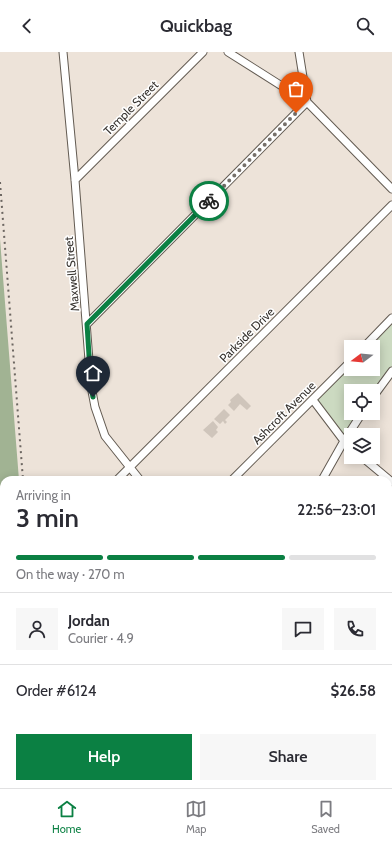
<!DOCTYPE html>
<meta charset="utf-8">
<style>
body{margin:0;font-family:Cabin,sans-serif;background:#f7f7f7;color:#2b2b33;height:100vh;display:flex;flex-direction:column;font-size:15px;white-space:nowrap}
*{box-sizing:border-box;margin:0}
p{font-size:13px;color:#7c7c81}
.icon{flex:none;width:22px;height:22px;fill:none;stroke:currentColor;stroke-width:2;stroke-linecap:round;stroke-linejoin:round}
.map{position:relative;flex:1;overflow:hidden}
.panel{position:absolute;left:0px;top:424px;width:392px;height:312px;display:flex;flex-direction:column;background:#fff;border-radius:12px 12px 0 0;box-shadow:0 2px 10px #0003}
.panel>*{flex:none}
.needle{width:26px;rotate:254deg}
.fabs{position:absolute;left:344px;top:288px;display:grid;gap:8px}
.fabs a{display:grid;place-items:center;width:36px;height:36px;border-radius:0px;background:#fff;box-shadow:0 2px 10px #0003;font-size:20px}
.pin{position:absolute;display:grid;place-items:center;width:34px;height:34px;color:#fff;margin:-41px -17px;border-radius:50% 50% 50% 0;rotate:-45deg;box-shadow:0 0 4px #0007}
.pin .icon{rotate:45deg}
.courier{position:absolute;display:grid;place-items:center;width:40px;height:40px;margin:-20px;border:3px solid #0b8043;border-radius:50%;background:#fff;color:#222;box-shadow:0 1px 5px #0007}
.headline em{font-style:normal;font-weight:600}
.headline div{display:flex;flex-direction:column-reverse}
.headline{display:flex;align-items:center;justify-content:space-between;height:68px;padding:0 16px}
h1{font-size:26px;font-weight:600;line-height:30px}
.bar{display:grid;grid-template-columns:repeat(4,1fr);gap:6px 4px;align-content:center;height:48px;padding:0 16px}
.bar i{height:5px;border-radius:3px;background:#e1e1e2}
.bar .on{background:#0b8043}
.bar p{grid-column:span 4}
.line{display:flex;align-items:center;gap:10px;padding:0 16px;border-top:1px solid #e1e1e2}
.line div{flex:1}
.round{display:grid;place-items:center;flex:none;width:42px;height:42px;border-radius:0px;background:#f7f7f7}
.cta{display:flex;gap:8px;margin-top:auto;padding:8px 16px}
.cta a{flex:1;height:46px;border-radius:0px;background:#0b8043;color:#fff;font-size:16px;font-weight:600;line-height:46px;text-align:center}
.cta a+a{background:#f7f7f7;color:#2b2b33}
header{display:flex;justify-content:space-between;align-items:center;height:52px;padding:0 16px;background:#fff;font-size:18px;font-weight:600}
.tab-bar{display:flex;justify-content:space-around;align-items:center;height:56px;border-top:1px solid #e1e1e2;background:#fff;font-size:11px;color:#7c7c81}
.tab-bar a{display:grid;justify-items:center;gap:2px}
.tab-bar .on{color:#0b8043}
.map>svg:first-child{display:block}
</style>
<header><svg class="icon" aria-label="back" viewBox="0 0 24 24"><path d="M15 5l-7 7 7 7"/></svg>Quickbag<svg class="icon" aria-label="search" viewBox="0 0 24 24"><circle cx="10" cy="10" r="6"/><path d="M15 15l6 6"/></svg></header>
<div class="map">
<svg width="392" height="736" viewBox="0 0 392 736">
<rect width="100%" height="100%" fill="#ede3d9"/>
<path fill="#ccdac1" d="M 392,272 L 392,314 L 373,339 L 351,339 L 351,361 L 358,361 L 344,382 L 342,381 L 317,348 L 351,313 L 351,317 L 373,317 L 373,295 L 369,295 Z
M 0,602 L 4,607 L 4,732 L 105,732 L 111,736 L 0,736 Z"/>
<path fill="#a1b393" d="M 0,187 L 19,428 L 4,428 L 4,607 L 0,592 Z"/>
<path fill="#cfc5bb" d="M 238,341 L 251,354 L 247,358 L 240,352 L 234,359 L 228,353 L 231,350 L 230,348 Z
M 224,357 L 230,363 L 225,368 L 227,370 L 225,372 L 223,369 L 220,372 L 214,367 Z
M 213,369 L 218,375 L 216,378 L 218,380 L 212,386 L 203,378 Z"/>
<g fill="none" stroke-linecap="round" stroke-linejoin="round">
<defs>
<path id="minor" d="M 63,0 L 75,128 L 91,334 L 95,355 L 105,384 L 140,428
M 228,0 L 307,50 L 392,137
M 75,128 L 203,0
M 87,272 L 307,50 L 299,0
M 364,295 L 392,266
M 373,345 L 392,319
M 313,348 L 344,389 L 351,395
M 362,405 L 392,430
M 117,428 L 392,153
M 232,428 L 351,309
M 322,428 L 344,389 L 362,361
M 388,515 L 392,508
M 388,635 L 392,638
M 388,704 L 392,692
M 219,732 L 223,736
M 267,736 L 269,732
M 378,736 L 379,732"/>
<path id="highway" d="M 0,613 L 4,627
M 0,667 L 4,687
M 21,732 L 23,736
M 37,732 L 39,736"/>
</defs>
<use href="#minor" stroke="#635b52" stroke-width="9"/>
<use href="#highway" stroke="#635b52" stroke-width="12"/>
<use href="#minor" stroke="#fff" stroke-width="7"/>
<use href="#highway" stroke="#fff" stroke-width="10"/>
<path stroke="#6c6661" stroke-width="2" stroke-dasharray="2 4" stroke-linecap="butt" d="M 0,130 L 23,428
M 46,732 L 47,736"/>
</g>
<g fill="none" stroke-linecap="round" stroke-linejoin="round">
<path stroke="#77716b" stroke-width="4" stroke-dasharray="0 7.2" d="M 209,149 L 296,61"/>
<path stroke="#0b8043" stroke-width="5" d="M 93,345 L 91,334 L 87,272 L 209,149"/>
</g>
<g text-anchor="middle" stroke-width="3" stroke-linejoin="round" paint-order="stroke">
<g font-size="12" fill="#383430" stroke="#fff">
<text transform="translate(131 56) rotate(-45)" y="4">Temple Street</text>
<text transform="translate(72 222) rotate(-95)" y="4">Maxwell Street</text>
<text transform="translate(247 283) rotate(-45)" y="4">Parkside Drive</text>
<text transform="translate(284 361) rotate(-45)" y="4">Ashcroft Avenue</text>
</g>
</g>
</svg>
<div class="fabs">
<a><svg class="needle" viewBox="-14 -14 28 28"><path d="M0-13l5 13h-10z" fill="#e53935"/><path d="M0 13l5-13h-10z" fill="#7c7c81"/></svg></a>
<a><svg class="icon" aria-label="locate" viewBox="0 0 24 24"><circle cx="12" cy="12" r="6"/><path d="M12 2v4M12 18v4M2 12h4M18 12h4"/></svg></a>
<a><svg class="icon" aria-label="layers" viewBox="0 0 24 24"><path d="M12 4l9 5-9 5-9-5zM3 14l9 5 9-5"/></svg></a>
</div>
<div class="pin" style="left:296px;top:61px;background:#ea580c"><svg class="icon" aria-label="bag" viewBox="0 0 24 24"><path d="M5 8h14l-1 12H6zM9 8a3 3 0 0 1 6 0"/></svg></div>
<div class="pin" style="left:93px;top:345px;background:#1f2937"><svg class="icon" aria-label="home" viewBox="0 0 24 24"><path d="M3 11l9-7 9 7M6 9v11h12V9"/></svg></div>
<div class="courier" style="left:209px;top:149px"><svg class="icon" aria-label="bike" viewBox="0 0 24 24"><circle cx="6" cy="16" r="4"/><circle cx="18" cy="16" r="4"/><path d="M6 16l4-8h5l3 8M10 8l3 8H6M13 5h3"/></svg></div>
<section class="panel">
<div class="headline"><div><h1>3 min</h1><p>Arriving in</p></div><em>22:56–23:01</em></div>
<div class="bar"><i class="on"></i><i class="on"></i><i class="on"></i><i></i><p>On the way · 270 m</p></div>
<div class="line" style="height:72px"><a class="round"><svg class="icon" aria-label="person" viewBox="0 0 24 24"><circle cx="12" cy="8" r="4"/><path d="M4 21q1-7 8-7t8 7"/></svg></a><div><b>Jordan</b><p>Courier · 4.9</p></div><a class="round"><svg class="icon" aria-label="chat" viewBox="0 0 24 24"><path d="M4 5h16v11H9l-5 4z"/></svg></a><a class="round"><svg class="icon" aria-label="phone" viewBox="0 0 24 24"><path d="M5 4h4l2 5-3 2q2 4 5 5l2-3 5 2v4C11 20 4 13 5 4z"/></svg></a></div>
<div class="line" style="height:52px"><div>Order #6124</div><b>$26.58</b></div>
<div class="cta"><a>Help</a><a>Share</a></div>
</section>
</div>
<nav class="tab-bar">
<a class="on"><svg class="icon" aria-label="home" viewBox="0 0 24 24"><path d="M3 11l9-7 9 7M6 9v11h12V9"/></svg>Home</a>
<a><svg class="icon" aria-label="map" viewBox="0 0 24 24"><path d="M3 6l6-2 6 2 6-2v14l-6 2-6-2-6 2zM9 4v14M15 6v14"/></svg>Map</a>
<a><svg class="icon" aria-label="saved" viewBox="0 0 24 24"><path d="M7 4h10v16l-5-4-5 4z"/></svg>Saved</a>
</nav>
